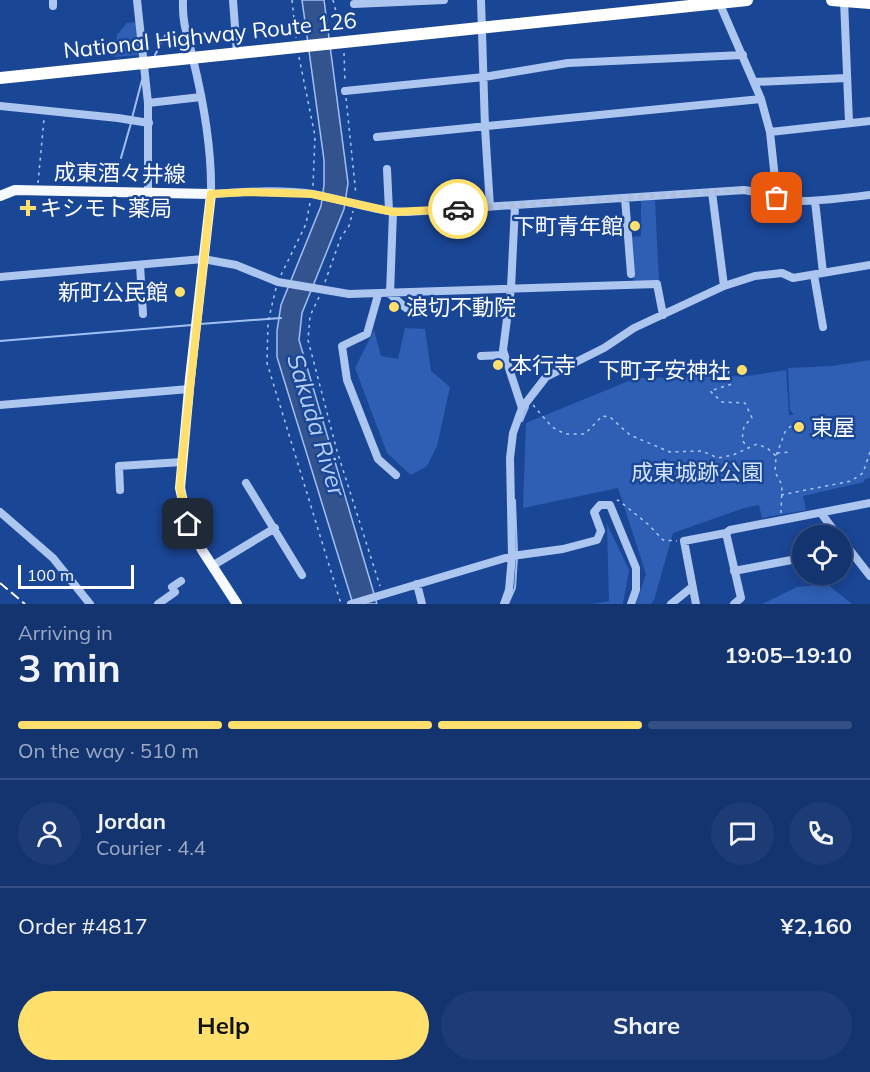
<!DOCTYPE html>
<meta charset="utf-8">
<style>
body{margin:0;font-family:Mulish,"Noto Sans JP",sans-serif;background:#1d3c75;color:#f1f3f6;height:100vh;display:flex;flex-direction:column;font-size:22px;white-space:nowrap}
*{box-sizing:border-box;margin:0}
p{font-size:20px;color:#9daac3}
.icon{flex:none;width:33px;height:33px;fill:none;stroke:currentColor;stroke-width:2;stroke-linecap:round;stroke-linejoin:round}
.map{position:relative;height:604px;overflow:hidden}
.panel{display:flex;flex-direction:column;background:#143470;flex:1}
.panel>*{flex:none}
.fabs{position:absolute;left:792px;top:525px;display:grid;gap:12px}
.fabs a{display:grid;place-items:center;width:60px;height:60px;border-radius:50%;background:#143470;box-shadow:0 3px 15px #0003,0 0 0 2px #334f83;font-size:30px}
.scale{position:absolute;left:18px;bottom:15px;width:116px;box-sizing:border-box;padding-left:6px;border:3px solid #fff;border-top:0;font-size:16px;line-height:21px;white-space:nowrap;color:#fff;-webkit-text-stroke:4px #1a4696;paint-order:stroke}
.pin{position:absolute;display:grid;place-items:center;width:51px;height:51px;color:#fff;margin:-26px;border-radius:12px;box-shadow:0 3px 9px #0006}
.courier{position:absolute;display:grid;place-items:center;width:60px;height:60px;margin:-30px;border:4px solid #ffe06c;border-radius:50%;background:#fff;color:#222;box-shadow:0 2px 8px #0007}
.head em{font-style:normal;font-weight:700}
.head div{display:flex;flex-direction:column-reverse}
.head{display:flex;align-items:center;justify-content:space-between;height:102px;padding:0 18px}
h1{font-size:39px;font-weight:700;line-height:45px}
.bar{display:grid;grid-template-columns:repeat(4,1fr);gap:9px 6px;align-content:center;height:72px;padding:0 18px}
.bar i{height:8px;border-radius:4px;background:#334f83}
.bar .on{background:#ffe06c}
.bar p{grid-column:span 4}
.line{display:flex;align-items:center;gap:15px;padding:0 18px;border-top:2px solid #334f83}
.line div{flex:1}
.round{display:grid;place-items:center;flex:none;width:63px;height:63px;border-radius:32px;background:#1d3c75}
.cta{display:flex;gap:12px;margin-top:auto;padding:12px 18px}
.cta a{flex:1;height:69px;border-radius:36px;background:#ffe06c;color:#111;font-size:24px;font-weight:700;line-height:69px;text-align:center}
.cta a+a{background:#1d3c75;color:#f1f3f6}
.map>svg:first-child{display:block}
</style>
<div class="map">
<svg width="870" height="604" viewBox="0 0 870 604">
<rect width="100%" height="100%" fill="#1a4696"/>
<path fill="#2e5fb4" d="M 136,22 L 138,55 L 115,57 L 117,35 L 127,23 Z
M 655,200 L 659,282 L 634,283 L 630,237 L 641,236 L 641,201 Z
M 405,328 L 425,329 L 431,371 L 450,387 L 437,446 L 427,466 L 411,475 L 387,453 L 355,368 L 374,330 L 381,356 L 398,359 Z
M 870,360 L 870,478 L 865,479 L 864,482 L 803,496 L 806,510 L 762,518 L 759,505 L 744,508 L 673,533 L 654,600 L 651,604 L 636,604 L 646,574 L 618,488 L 523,508 L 526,423 L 636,378 L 747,376 L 786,370 L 789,415 L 794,415 L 790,410 L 788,368 L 832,366 Z
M 607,524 L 629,570 L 623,604 L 592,604 L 609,601 Z
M 827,584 L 852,604 L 762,604 L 797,587 Z"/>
<path fill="#33538e" stroke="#a0c0f2" stroke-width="1.5" d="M 302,0 L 324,0 L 348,183 L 344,209 L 302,313 L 299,340 L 377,604 L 353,604 L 277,357 L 277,331 L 281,305 L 321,206 L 324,185 L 324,160 Z"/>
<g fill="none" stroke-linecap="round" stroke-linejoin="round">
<path stroke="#a0c0f2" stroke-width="2" d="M 155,55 L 166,34
M 132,118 L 142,80
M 121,158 L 131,123
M 200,324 L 281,318
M 0,341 L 192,325
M 522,421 L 528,407
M 515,500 L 517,552
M 508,604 L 515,588 L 517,557"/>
<path stroke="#adc6f0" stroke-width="1.5" stroke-dasharray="3 4.5" stroke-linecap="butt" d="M 292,0 L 296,38
M 333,0 L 341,31
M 344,53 L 345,82
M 299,57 L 315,136 L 313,186
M 346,98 L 356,195
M 38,183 L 44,119
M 281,275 L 306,224 L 310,203
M 325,282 L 341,237 L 349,226 L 353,211
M 276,288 L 268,322 L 267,363 L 341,604
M 319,297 L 310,316 L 308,340 L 337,451 L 380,586
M 729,371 L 728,375 L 732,384 L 710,391 L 722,402 L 745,403 L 752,418 L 744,426 L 742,440 L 748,448
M 533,405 L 552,427 L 565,434 L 585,434 L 602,416 L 610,417 L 630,435 L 670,452 L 702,451 L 718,458 L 733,455 L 757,444 L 767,448 L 776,456
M 777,453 L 790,452
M 781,495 L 851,481 L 863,473 L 870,452
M 617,501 L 618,500 L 649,525 L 663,540 L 677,541
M 781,513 L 782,485 L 775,472 L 776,456 L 785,432 L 791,426"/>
<path stroke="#adc6f0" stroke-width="8" d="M 53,0 L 53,6
M 137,0 L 148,103 L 148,193
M 183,0 C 182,25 188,36 193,59 C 204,104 212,148 211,194 C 244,192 280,189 313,194 C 345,200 375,212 408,212 L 744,190 C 760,192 775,199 790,201 C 817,202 844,198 870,195
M 233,0 L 237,54
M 481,0 L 485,128 L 490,207
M 718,0 L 761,99 L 770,132 L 777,198
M 844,0 L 849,122
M 354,4 L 444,0
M 754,82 L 847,78
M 345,91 L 484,77 L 568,63 L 743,55
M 148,103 L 201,97
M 0,106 L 118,118 L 149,123
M 770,132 L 870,121
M 377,137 L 761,99
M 387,169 L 389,211
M 712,192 L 724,286
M 625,198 L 631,274
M 815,201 L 823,273
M 515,206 L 511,288 L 503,350 L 522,408
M 140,265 L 143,314
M 814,275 L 823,327
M 0,277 L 203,259 L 236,265 L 278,282 L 349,294 L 657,284 L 663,315
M 390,294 L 393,212
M 390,294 L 406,308
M 378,295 L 367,334 L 342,346 L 347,380 L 378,459 L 396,475
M 481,356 L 504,355
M 0,405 L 189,389
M 246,483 L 302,575
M 120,490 L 119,466 L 182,462
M 0,512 L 53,558 L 90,604
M 821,513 L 838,536
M 842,540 L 870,576
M 212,566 L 275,528
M 734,571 L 802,558
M 417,584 L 422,604
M 172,587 L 181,581
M 158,604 L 175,592
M 351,604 L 512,556 L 563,549 L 597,540 L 601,531 L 594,512 L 600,505 L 610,505 L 636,568 L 636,590 L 631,604
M 504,604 L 509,590 L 512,556 L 510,458 L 513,433 L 522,408 L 546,377 L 604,348 L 634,328 L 724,286 L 755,276 L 782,273 L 793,278 L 870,265
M 671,604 L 692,587
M 696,604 L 684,541 L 726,533
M 734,604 L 741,598 L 726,533 L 730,530 L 870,503"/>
<path stroke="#f6f9ff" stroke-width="10" d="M 0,196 L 15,190 L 211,194 L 190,378 L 180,488 L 188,524 L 202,550 L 237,604"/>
<path stroke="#fff" stroke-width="12" d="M 832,0 L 870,3
M 0,78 L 747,0"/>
<path stroke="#fff" stroke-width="2" stroke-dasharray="10 4.5" stroke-linecap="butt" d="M 0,583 L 25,604"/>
</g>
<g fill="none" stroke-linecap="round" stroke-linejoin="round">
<path stroke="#afbeda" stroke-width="6" stroke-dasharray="0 10.8" d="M 458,209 L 744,190 L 759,192 L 777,198"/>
<path stroke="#ffe06c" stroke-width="8" d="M 188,524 L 180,488 L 182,462 L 211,194 L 249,192 L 312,194 L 393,212 L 458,209"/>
</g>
<g fill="#ffe06c" stroke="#1a4696" stroke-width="2">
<path d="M25 199h6v6h6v6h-6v6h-6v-6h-6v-6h6z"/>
<circle cx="635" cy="226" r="6"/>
<circle cx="180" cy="292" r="6"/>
<circle cx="394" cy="307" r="6"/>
<circle cx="498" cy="365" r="6"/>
<circle cx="742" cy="370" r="6"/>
<circle cx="799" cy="427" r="6"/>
</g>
<g text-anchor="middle" stroke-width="5" stroke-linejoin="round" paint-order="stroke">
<g font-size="22" fill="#fff" stroke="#1a4696">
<text transform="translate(210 35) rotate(-6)" y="8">National Highway Route 126</text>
<text transform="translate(120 173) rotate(1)" y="8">成東酒々井線</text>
</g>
<g font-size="22" fill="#fff" stroke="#1a4696" text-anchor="start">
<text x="40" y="216">キシモト薬局</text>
<text x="623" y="234" text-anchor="end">下町青年館</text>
<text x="168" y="300" text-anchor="end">新町公民館</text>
<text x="406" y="315">浪切不動院</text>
<text x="510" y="373">本行寺</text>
<text x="730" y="378" text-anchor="end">下町子安神社</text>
<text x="811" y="435">東屋</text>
</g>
<g font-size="22" fill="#d4e3fb" stroke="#1a4696">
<text x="697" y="480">成東城跡公園</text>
</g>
<g font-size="24" font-style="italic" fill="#bad1f7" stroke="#1a4696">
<text transform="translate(316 425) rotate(73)" y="8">Sakuda River</text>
</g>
</g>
</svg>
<div class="fabs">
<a><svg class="icon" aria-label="locate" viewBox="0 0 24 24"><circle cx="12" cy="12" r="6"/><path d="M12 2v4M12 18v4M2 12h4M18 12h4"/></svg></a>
</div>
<div class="scale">100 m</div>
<div class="pin" style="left:777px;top:198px;background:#ea580c"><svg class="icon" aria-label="bag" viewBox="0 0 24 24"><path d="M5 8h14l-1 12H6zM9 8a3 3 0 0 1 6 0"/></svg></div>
<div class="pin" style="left:188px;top:524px;background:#1f2937"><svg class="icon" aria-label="home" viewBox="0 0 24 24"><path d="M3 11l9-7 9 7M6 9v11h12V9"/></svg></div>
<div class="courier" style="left:458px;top:209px"><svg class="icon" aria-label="car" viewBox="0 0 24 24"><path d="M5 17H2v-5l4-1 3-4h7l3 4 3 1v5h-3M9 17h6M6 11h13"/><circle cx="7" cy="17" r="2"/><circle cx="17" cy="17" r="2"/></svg></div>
</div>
<section class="panel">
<div class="head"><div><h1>3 min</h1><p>Arriving in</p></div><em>19:05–19:10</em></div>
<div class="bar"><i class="on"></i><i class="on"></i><i class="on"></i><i></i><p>On the way · 510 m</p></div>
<div class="line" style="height:108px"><a class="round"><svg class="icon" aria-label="person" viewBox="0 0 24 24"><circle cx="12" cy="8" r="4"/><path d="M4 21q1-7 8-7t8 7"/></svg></a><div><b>Jordan</b><p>Courier · 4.4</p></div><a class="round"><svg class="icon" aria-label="chat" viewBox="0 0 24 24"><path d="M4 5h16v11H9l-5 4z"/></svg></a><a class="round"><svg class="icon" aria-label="phone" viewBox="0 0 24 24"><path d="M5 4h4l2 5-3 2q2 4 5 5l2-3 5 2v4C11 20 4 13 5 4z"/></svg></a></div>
<div class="line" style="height:78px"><div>Order #4817</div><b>¥2,160</b></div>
<div class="cta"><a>Help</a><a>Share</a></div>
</section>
